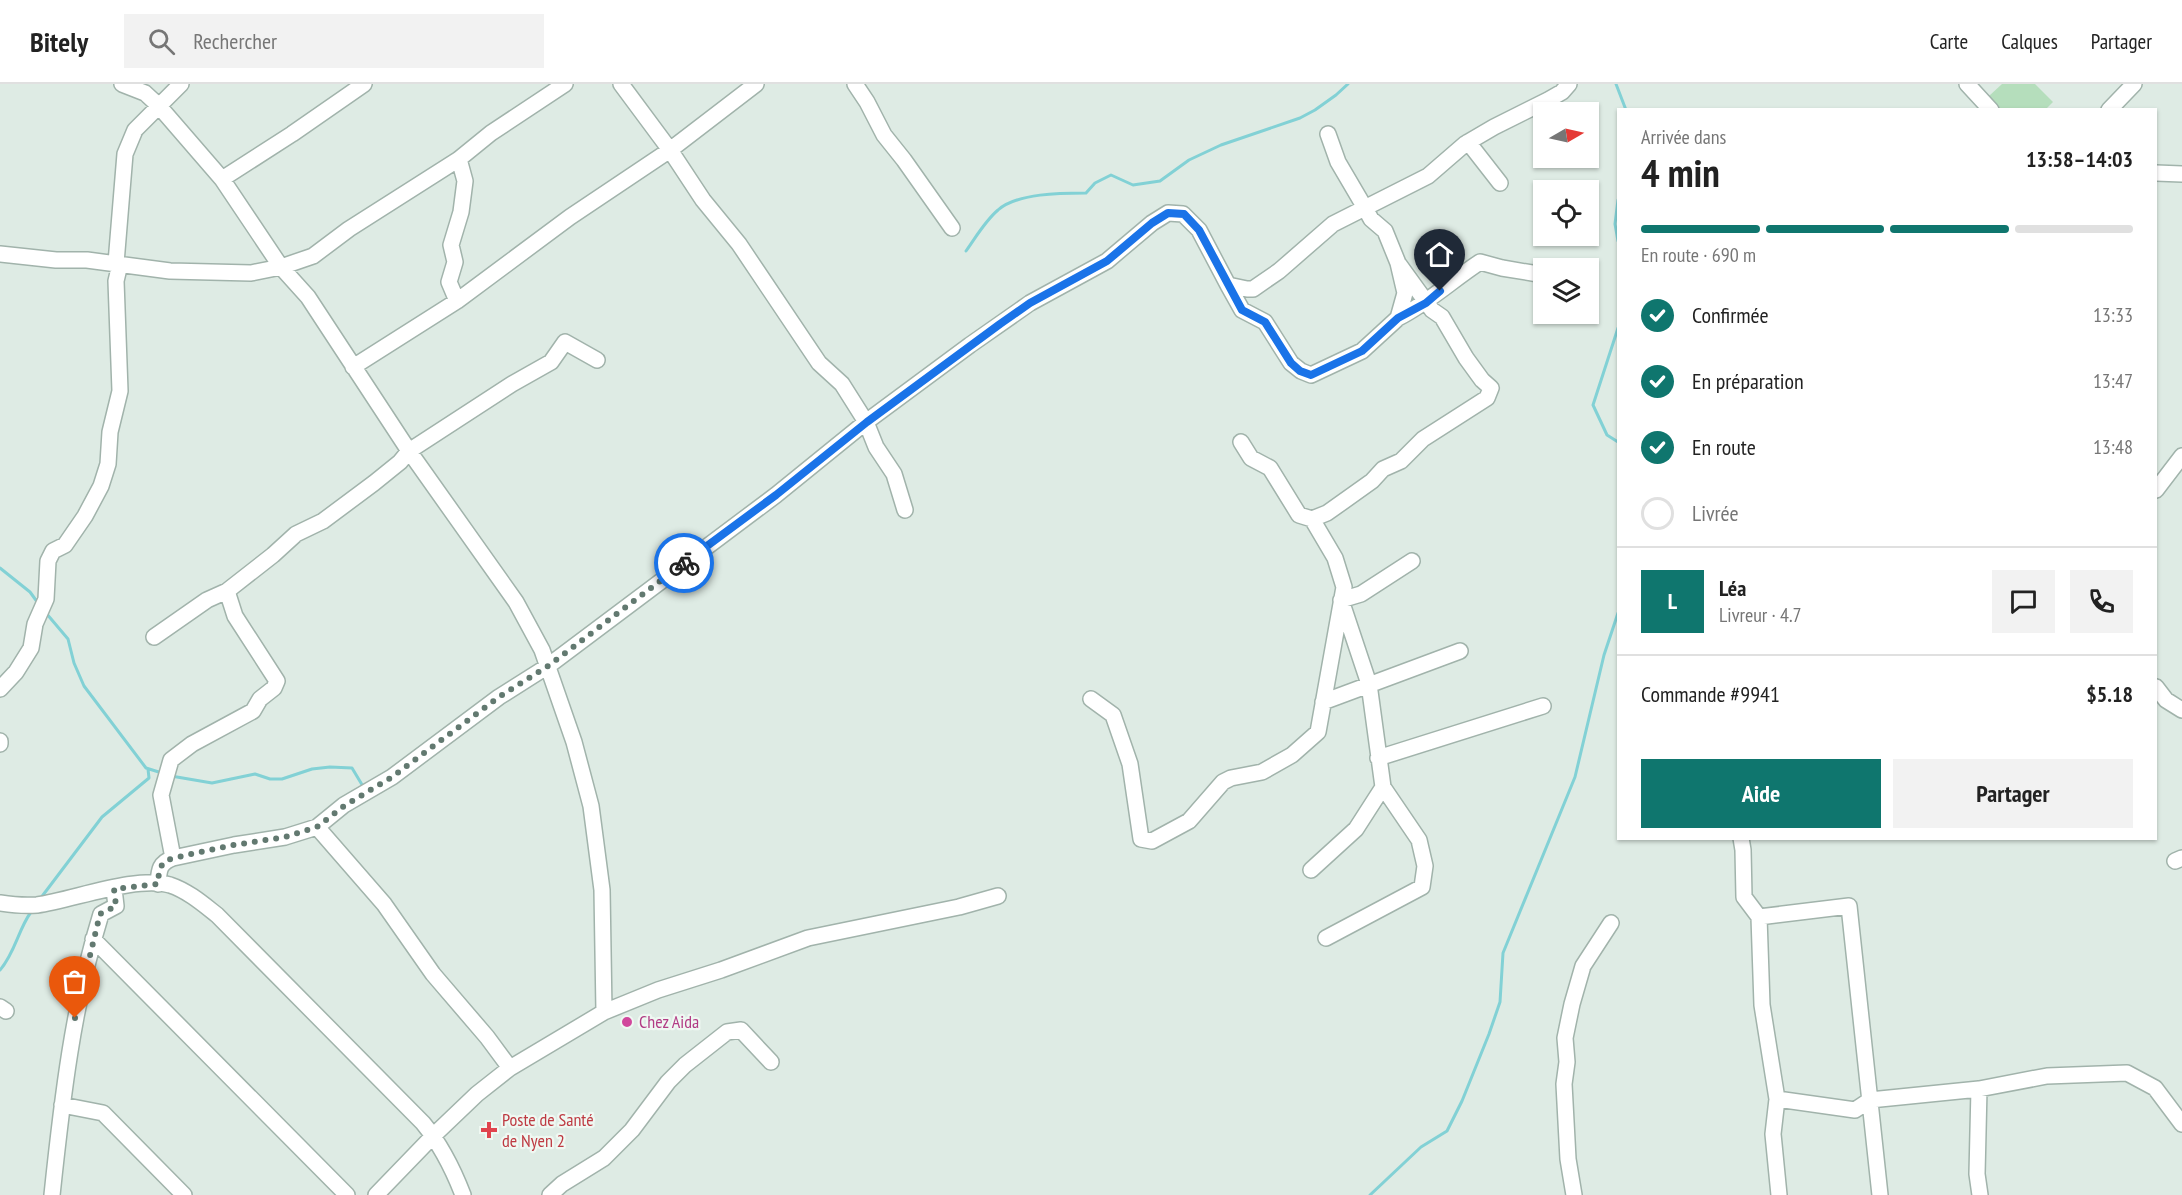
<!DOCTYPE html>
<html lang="fr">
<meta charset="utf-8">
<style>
body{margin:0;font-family:"PT Sans Narrow",sans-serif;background:#f2f2f2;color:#222;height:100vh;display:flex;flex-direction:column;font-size:22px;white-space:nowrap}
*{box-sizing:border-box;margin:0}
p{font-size:20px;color:#767676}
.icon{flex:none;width:33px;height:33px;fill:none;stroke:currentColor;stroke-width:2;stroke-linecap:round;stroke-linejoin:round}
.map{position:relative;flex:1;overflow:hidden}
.drawer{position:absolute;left:1617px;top:24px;width:540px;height:732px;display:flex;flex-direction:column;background:#fff;border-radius:0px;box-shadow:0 2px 4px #0004}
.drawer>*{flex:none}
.needle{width:39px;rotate:81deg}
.fabs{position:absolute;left:1533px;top:18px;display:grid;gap:12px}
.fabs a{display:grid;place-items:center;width:66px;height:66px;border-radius:0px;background:#fff;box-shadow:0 2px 4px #0004;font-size:30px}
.pin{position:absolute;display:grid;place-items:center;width:51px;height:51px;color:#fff;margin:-62px -26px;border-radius:50% 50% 50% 0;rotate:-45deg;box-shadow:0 0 6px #0007}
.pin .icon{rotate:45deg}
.courier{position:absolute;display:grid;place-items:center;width:60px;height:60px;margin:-30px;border:4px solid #1a73e8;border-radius:50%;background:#fff;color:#222;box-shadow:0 2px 8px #0007}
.overview em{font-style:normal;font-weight:800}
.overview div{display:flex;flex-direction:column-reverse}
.overview{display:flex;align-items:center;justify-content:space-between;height:102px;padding:0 24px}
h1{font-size:39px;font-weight:800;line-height:45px}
.bar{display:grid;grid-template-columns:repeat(4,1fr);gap:9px 6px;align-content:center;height:72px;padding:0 24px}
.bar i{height:8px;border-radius:4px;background:#e0e0e0}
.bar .on{background:#0f766e}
.bar p{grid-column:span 4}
.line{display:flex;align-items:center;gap:15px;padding:0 24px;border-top:2px solid #e0e0e0}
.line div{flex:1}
.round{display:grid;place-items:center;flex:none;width:63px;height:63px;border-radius:0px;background:#f2f2f2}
ol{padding:0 24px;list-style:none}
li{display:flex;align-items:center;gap:18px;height:66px}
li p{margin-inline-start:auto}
li .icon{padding:6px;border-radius:50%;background:#0f766e;color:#fff;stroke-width:4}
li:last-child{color:#767676}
li i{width:33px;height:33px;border:3px solid #e0e0e0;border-radius:50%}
.cta{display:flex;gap:12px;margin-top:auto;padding:12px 24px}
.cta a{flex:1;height:69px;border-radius:0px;background:#0f766e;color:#fff;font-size:24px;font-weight:800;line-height:69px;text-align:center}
.cta a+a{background:#f2f2f2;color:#222}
header{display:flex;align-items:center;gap:36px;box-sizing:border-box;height:84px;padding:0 30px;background:#fff;border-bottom:2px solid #e0e0e0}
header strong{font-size:28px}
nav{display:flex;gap:33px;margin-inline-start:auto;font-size:21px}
.search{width:420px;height:54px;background:#f2f2f2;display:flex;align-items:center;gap:15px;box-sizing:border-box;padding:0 21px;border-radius:0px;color:#767676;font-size:22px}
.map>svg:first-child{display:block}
</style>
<header>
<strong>Bitely</strong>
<div class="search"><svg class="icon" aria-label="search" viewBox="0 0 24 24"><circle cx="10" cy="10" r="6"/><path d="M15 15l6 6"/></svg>Rechercher</div>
<nav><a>Carte</a><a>Calques</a><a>Partager</a></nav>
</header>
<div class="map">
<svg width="2182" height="1111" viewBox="0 0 2182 1111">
<rect width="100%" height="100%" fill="#deebe4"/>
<path fill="#b5debc" d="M 2002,0 L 2035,0 L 2053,18 L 2046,25 L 2000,25 L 1989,12 Z"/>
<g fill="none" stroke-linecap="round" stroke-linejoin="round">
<path stroke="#82d1d5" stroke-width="3" d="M 1616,0 L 1626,26
M 1618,116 L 1615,140 L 1618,157
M 966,167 C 976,153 985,137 998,126 C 1017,109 1062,109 1086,109 L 1095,99 L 1111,91 L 1133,101 L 1160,97 L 1189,76 L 1221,61 L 1300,34 L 1315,26 L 1336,11 L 1348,0
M 1618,244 L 1593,321 L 1607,351 L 1618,358
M 0,484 L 30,508 L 38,519
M 46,529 L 68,555 L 74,579 L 84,602 L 146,684 L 162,689
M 171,692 L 212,699 L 255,690 L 270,695 L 282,695 L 312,685 L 330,683 L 352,684 L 364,704
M 40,815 L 102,733 L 149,694 L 148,685
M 0,886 C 15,869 18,846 31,828
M 1370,1111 L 1421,1063 L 1447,1047 L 1462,1017 L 1489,950 L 1500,918 L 1503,869 L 1575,693 L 1604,571 L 1618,529"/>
<defs>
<path id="minor" d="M 122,0 L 145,9 L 158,21 L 222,95 L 281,183 L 308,213 L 409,367 L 516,518 L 542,566 L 574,658 L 591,722 L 602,806 L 604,928
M 621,0 L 670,66 L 703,116 L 739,160 L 819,279 L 842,300 L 866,338 L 876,363 L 894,390 L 905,426
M 855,0 L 867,18 L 884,51 L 904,76 L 952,144
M 1967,0 L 1991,26
M 2109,26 L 2134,0
M 1468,58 L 1500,99
M 2156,89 L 2182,90
M 222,95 L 292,50 L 364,0
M 0,170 L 56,176 L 87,176 L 170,187 L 251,189 L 281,183 L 313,172 L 349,145 L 459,75 L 491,49 L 565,0
M 116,179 L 125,70 L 135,46 L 181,0
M 1228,201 L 1242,226 L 1265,238 L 1291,279 L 1301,287 L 1311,291 L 1362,267 L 1398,234 L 1405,209 L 1398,179 L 1385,147 L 1371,135 L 1365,124 L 1338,78 L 1328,50
M 457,217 L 449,198 L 455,178 L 451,161 L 461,128 L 465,97 L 459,75
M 1398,234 C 1428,219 1451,197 1480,178 L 1502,184 L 1544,191
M 353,283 L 457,217 L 570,133 L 670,66 L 756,0
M 1241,358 L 1251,374 L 1270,384 L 1299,431 L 1312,435 L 1327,429 L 1372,397 L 1383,385 L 1401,377 L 1423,355 L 1487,314 L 1491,304 L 1482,296 L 1466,274 L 1442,233 L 1432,226 L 1398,179
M 2156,406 L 2182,372
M 154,553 L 207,516 L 227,507
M 2156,603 L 2166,616 L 2182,626
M 0,605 L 16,588 L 31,564 L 35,540 L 46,515 L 48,477 L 53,467 L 65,461 L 85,432 L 101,402 L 108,380 L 110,348 L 120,307 L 116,197 L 120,180
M 1091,615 L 1113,631 L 1130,680 L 1141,755 L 1152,757 L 1189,737 L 1223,698 L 1231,694 L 1262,688 L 1292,671 L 1318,648 L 1344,503 L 1335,474 L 1312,435
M 1323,618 L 1460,567
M 0,657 L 0,660
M 1378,674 L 1543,622
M 317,743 L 384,820 L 433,890 L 487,953 L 510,984
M 1741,754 L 1743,766 L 1744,813 L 1759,833
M 173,774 L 161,711 L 171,676 L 192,660 L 253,627 L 260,615 L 274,604 L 277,597 L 235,532 L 227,507 L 273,471 L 296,450 L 323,437 L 374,399 L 400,378 L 409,367 L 512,300 L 551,278 L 565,258 L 597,276
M 2175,777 L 2182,774
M 1311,786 L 1356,745 L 1383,703 L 1369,600 L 1341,516 L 1361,510 L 1412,477
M 158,800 C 159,786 159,779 173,774 L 234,761 L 285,753 L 317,743 L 344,721 L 392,693 L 499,613 L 548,582 L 776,411 L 866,338 L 970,261 L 1030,219 L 1107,177 L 1152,139 L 1168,129 L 1183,130 L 1199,146 L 1228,201 L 1247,205 L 1253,205 L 1279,187 L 1333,140 L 1428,92 L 1465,60 L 1494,43 L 1548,16 L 1562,8 L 1569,0
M 0,819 C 13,821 25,822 37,821 C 73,816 137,791 170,801 C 188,807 203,820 217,831 L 423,1039 C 441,1061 453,1085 463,1111
M 1326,854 L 1422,803 L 1425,782 L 1419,756 L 1383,703
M 93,855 L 347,1111
M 0,923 L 6,927
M 1979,1005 L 1977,1090 L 1980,1111
M 1777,1015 L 1855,1026 L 1870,1016 L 1979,1005 L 2047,992 L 2127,989 L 2155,1004 L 2182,1040
M 62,1021 L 103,1029 L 184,1111
M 52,1111 C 62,1016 73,921 101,830 L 116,822 L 114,805
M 376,1111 L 433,1052 L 477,1010 L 510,984 L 604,928 L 658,906 L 721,886 L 808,854 L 959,823 L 998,812
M 550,1111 L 562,1100 L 604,1074 L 632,1046 L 668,998 L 685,981 L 727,948 L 741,946 L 771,978
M 1574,1111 L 1568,1075 L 1564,1000 L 1567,978 L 1565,954 L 1572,920 L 1583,882 L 1611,839
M 1779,1111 L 1773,1050 L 1777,1015 L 1762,921 L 1759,833 L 1849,822 L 1880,1111"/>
</defs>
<use href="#minor" stroke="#a1b3ab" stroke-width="18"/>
<use href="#minor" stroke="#fff" stroke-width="15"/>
</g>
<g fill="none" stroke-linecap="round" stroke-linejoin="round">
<path stroke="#627970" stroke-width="6" stroke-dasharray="0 10.8" d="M 75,934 L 100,830 L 116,822 L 114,805 L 158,800 C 159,786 159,779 173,774 L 234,761 L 285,753 L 317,743 L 344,722 L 392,693 L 499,613 L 548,582 L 684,479"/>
<path stroke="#1a73e8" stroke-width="8" d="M 684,479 L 776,411 L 867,338 L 1000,240 L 1030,219 L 1107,177 L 1152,139 L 1168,129 L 1184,130 L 1199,146 L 1242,226 L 1265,238 L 1291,279 L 1300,287 L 1311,291 L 1362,267 L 1398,234 L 1426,219 L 1440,207"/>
</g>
<circle fill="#d1479c" stroke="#eff8f2" stroke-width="2" cx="627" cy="938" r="6"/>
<path fill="#e0444e" stroke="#eff8f2" stroke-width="2" d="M486 1037h6v6h6v6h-6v6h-6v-6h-6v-6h6z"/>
<g text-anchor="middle" stroke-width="4.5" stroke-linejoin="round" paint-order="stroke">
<g font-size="18" fill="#b23c85" stroke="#eff8f2" text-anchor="start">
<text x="639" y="944">Chez Aida</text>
</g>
<g font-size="18" fill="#be3a42" stroke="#eff8f2" text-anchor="start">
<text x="502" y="1042">Poste de Santé<tspan x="502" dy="21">de Nyen 2</tspan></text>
</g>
</g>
</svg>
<div class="fabs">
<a><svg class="needle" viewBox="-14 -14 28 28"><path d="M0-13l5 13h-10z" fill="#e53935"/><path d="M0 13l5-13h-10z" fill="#767676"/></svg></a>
<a><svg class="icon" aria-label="locate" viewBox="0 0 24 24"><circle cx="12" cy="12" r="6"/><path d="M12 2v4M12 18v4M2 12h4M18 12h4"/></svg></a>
<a><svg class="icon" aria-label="layers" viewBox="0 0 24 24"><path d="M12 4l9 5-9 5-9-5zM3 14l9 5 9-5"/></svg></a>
</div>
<div class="pin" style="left:75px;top:934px;background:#ea580c"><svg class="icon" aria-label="bag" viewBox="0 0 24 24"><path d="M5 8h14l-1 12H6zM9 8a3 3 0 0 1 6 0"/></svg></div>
<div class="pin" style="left:1440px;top:207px;background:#1f2937"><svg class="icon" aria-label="home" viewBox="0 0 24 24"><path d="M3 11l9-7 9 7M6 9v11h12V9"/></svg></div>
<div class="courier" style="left:684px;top:479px"><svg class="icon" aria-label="bike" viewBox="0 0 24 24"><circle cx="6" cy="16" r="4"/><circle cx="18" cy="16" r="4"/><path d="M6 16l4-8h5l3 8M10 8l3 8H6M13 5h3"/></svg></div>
<section class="drawer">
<div class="overview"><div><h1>4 min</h1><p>Arrivée dans</p></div><em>13:58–14:03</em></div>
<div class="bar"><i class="on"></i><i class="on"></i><i class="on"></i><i></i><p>En route · 690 m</p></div>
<ol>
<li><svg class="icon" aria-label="check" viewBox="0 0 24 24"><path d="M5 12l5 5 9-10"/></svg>Confirmée<p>13:33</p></li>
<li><svg class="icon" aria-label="check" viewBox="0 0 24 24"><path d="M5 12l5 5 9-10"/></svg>En préparation<p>13:47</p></li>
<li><svg class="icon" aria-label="check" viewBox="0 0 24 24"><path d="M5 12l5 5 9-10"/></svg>En route<p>13:48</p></li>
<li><i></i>Livrée</li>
</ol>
<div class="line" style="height:108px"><b class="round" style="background:#0f766e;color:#fff">L</b><div><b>Léa</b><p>Livreur · 4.7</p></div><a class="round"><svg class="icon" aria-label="chat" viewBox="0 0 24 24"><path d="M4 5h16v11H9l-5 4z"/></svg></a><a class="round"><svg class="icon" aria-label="phone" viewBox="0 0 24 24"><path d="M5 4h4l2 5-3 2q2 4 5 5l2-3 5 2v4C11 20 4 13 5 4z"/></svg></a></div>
<div class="line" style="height:78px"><div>Commande #9941</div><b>$5.18</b></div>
<div class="cta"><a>Aide</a><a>Partager</a></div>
</section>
</div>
